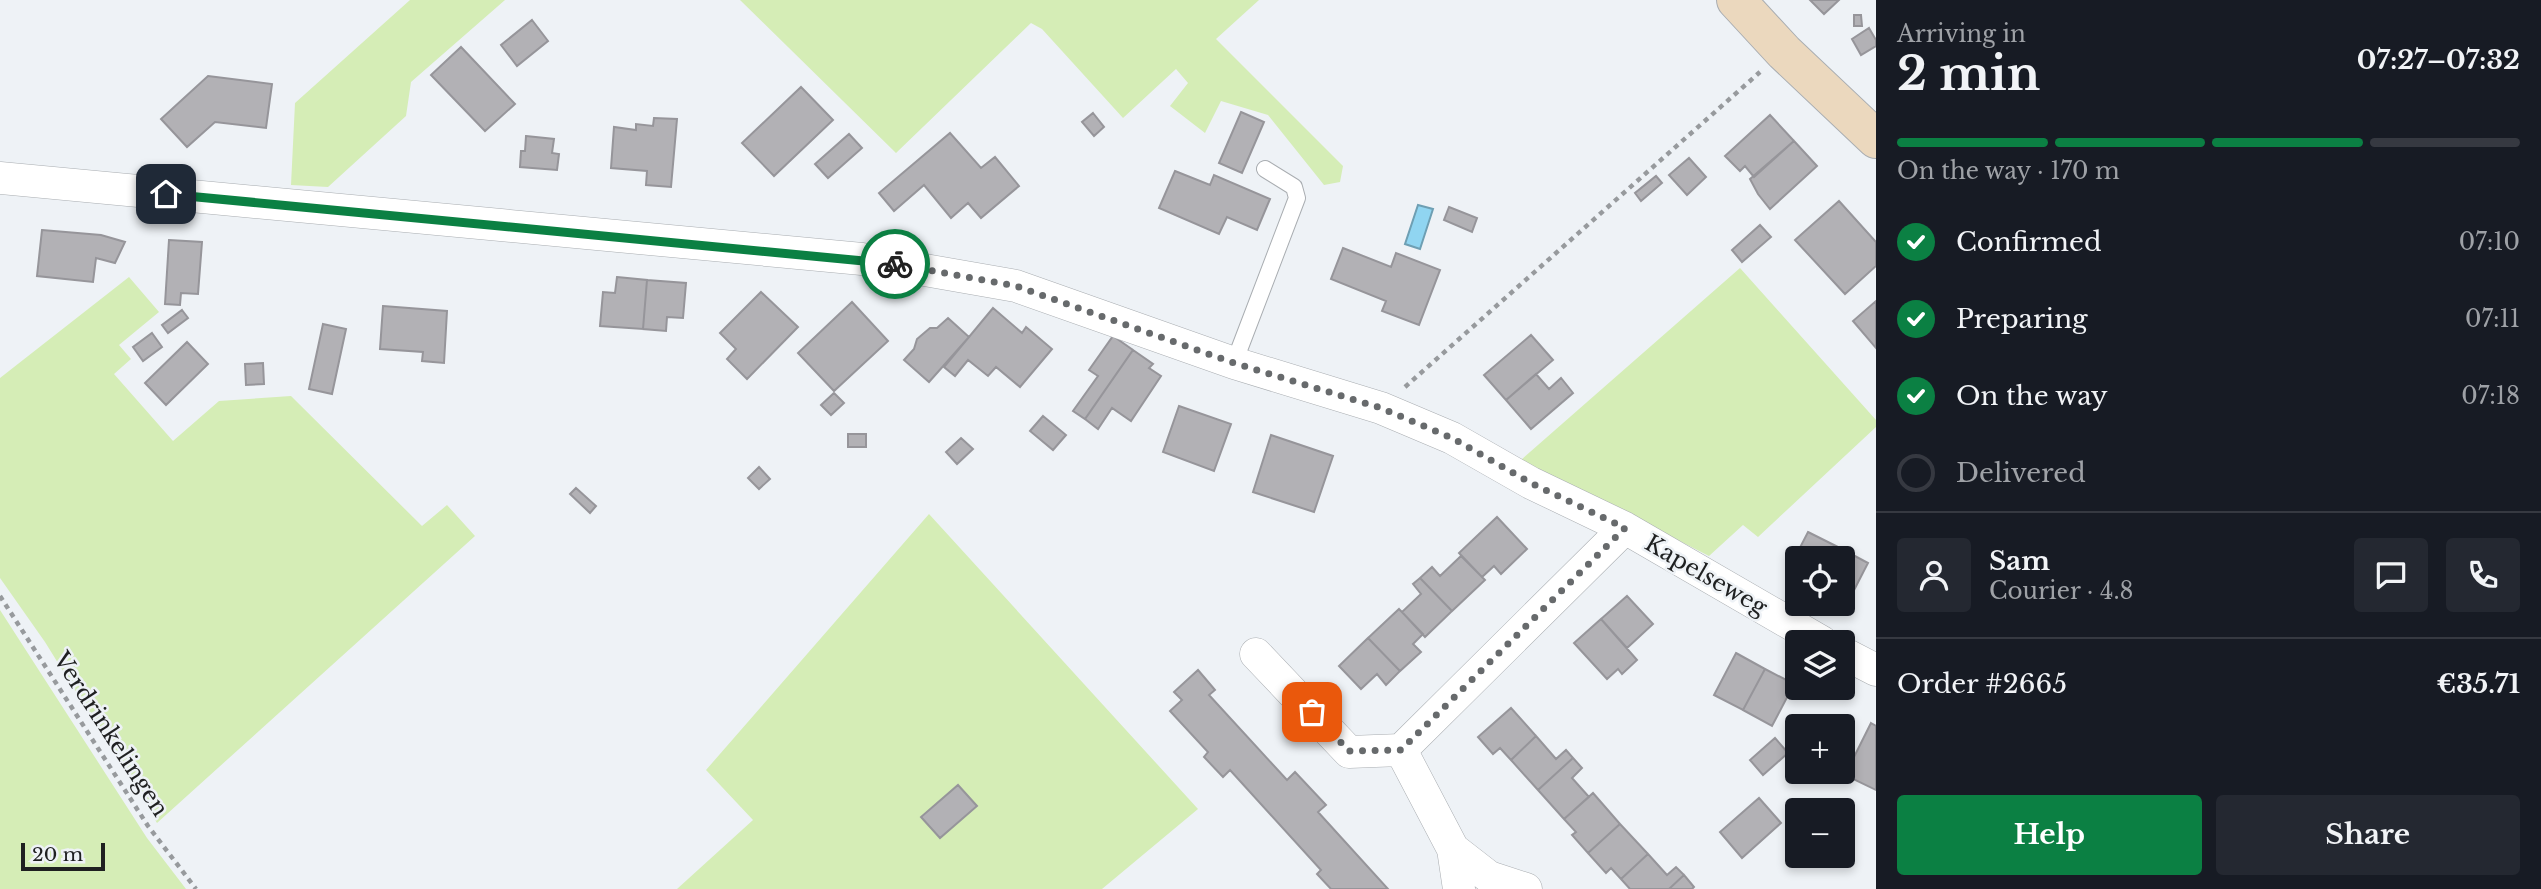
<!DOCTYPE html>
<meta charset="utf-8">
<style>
body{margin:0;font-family:"Libre Baskerville",serif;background:#242831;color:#f1f3f6;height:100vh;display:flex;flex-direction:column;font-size:26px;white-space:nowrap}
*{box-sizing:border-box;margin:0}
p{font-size:23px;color:#9ea1a6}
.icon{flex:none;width:38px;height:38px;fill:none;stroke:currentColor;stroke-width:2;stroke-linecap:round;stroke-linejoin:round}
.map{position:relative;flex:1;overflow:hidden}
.details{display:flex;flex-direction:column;background:#171b24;width:665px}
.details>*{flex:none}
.fabs{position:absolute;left:1785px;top:546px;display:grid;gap:14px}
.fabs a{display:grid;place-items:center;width:70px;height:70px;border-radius:7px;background:#171b24;box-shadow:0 4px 10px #0003;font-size:35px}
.scale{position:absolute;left:21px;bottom:18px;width:84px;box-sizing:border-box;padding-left:7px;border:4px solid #1f2021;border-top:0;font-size:19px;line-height:24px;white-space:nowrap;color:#1f2021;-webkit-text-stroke:5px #eef2f6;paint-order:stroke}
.pin{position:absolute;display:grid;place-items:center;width:60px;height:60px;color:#fff;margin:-30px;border-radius:14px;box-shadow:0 4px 10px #0006}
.courier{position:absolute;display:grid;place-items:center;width:70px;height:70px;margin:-35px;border:5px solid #0b8043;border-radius:50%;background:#fff;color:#222;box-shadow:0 2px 9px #0007}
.headline em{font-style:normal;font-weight:800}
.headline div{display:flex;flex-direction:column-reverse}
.headline{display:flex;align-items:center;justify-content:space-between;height:119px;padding:0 21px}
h1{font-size:46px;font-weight:800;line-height:52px}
.bar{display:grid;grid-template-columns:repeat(4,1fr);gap:10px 7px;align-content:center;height:84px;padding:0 21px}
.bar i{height:9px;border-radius:5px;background:#363941}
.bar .active{background:#0b8043}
.bar p{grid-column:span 4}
.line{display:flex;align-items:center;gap:18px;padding:0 21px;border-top:2px solid #363941}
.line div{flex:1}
.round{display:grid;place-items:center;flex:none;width:74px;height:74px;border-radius:7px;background:#242831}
ol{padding:0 21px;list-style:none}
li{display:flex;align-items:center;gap:21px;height:77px}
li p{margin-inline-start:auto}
li .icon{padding:7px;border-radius:50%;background:#0b8043;color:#fff;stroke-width:4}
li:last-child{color:#9ea1a6}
li i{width:38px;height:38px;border:4px solid #363941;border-radius:50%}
.button{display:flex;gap:14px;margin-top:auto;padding:14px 21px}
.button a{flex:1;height:80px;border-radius:7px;background:#0b8043;color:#fff;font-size:28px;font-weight:800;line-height:80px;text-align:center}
.button a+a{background:#242831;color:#f1f3f6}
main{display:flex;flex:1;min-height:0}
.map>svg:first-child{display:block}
</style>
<main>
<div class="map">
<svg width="1876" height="889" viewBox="0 0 1876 889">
<rect width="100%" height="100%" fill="#eef2f6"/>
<path fill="#d5edb6" d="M 410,0 L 505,0 L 411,82 L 406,116 L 328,187 L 291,185 L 295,103 Z
M 740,0 L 1259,0 L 1216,39 L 1343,166 L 1340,182 L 1324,185 L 1268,115 L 1221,101 L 1205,133 L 1170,106 L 1188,83 L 1176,69 L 1123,118 L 1042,29 L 1031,23 L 896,153 Z
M 1740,268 L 1876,420 L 1876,427 L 1758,537 L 1743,525 L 1709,556 L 1521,460 Z
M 129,277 L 159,312 L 119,345 L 131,359 L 114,374 L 173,441 L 219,401 L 291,396 L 422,526 L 447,505 L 475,536 L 157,823 L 45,642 L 0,578 L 0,378 Z
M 929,514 L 1198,809 L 1102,889 L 677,889 L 753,820 L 706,770 Z
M 0,610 L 147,838 L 186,889 L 0,889 Z"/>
<path fill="#90d5f1" stroke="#6e9fb3" stroke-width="2" d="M 1418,205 L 1433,209 L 1420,249 L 1405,244 Z"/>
<path fill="#b2b1b5" stroke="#96959a" stroke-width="2" d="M 1810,0 L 1839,0 L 1824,14 Z
M 1854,15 L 1861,15 L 1862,26 L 1854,26 Z
M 532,20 L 548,41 L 517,66 L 501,45 Z
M 1869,28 L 1876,40 L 1876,46 L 1861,55 L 1852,39 Z
M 461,47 L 515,104 L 485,131 L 431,75 Z
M 208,76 L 272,84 L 266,128 L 215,122 L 187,147 L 161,119 Z
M 801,87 L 833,120 L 774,176 L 742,143 Z
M 1241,112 L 1264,122 L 1242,173 L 1219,163 Z
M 1093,113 L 1104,127 L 1094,136 L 1082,122 Z
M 1770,115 L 1794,141 L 1754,177 L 1745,166 L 1740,171 L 1725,156 Z
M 654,118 L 677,119 L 671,187 L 646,185 L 647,171 L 611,168 L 614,127 L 636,130 L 636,124 L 653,126 Z
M 950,133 L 981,168 L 995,157 L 1019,186 L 981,218 L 968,203 L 951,218 L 924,185 L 894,211 L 879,193 Z
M 849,134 L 862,148 L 828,178 L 815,164 Z
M 526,136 L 554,139 L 552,153 L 559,154 L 557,170 L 520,167 L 521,151 L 525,151 Z
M 1794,141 L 1817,166 L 1770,209 L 1758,194 L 1750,179 Z
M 1689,158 L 1706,177 L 1687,195 L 1669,175 Z
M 1175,171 L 1210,185 L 1214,175 L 1270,199 L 1257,230 L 1227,217 L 1219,234 L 1159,208 Z
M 1656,176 L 1662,183 L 1641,201 L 1635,193 Z
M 1839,201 L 1876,242 L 1876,266 L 1845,294 L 1795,240 Z
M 1449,207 L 1477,218 L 1472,232 L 1444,220 Z
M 1760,225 L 1771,237 L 1742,262 L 1732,250 Z
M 42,230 L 101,235 L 125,242 L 115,263 L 96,258 L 93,282 L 37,276 Z
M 169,240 L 202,242 L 198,294 L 181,293 L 180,305 L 165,304 Z
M 1343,248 L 1391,267 L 1396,253 L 1440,270 L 1419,325 L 1382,311 L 1386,301 L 1331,279 Z
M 617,277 L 647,280 L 643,329 L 600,326 L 603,292 L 615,293 Z
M 647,280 L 686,283 L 683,318 L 667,317 L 666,331 L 643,329 Z
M 761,292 L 798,327 L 747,379 L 727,359 L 736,349 L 720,333 Z
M 1876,301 L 1876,348 L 1853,321 Z
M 852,302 L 888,341 L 834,391 L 798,353 Z
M 383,306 L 447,311 L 444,363 L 422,361 L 423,352 L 380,349 Z
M 993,308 L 1022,333 L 1026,327 L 1052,349 L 1020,387 L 996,367 L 988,376 L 968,360 L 955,376 L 944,367 Z
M 182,310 L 188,318 L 168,333 L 162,325 Z
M 948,318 L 969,337 L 929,382 L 904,360 L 914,349 L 917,339 L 930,328 L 937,328 Z
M 323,324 L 346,329 L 332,394 L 309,389 Z
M 152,333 L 162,347 L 143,361 L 133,347 Z
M 1531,335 L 1553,360 L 1506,400 L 1484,375 Z
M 1113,336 L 1133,350 L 1085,419 L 1073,411 L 1098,376 L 1089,370 Z
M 187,342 L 208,364 L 166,405 L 145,383 Z
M 1133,350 L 1153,364 L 1149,368 L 1161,376 L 1131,421 L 1112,408 L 1098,429 L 1085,419 Z
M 263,363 L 264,384 L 246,385 L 245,364 Z
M 1536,374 L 1549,389 L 1561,378 L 1573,393 L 1531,429 L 1506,400 Z
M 834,393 L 844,403 L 831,415 L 821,405 Z
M 1179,406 L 1231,424 L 1214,471 L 1163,452 Z
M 1043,416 L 1066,435 L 1053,450 L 1030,431 Z
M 848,434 L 866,434 L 866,447 L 848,447 Z
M 1271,435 L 1333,456 L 1314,512 L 1253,492 Z
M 961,438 L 973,449 L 957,464 L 946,452 Z
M 759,467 L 770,479 L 759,489 L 748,478 Z
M 576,488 L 596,506 L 590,513 L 570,494 Z
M 1497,517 L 1527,549 L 1501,574 L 1494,566 L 1482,577 L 1459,553 Z
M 1808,532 L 1838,547 L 1832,558 L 1797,558 L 1797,568 L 1791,565 Z
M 1838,547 L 1868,563 L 1851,596 L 1843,591 L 1843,558 L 1832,558 Z
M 1461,556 L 1485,580 L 1452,611 L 1420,578 L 1432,567 L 1440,576 Z
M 1420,578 L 1452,611 L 1425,637 L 1402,612 L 1421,594 L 1413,584 Z
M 1627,596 L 1653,624 L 1627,648 L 1601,619 Z
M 1399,609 L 1423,634 L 1413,644 L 1421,652 L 1400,671 L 1368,638 Z
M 1601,619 L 1637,660 L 1622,674 L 1618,669 L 1607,679 L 1574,643 Z
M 1368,638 L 1400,671 L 1386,685 L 1377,674 L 1361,689 L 1339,666 Z
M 1736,653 L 1765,669 L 1743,710 L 1714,695 Z
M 1765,669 L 1794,684 L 1772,726 L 1743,710 Z
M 1198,670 L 1215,690 L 1209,695 L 1287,780 L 1295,772 L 1326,805 L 1318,812 L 1388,889 L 1331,889 L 1317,874 L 1321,870 L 1230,770 L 1223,777 L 1204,757 L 1208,752 L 1170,711 L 1182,700 L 1174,692 Z
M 1511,708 L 1536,736 L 1511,760 L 1500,748 L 1493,754 L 1478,737 Z
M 1871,723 L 1876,726 L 1876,790 L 1845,775 Z
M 1536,736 L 1556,759 L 1566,750 L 1573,758 L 1538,790 L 1511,760 Z
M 1775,738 L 1788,753 L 1763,775 L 1750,760 Z
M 1573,758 L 1582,768 L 1572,778 L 1589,797 L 1564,819 L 1538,790 Z
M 958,785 L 977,806 L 940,838 L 921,817 Z
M 1593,793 L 1620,824 L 1588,853 L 1572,835 L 1576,832 L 1564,819 Z
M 1759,798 L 1781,823 L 1742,858 L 1720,832 Z
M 1620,824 L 1648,854 L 1621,879 L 1611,868 L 1606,873 L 1588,853 Z
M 1648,854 L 1667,875 L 1676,867 L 1684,875 L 1669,889 L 1630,889 L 1621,879 Z
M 1684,875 L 1694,887 L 1692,889 L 1669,889 Z"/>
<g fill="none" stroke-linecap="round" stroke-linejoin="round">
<defs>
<path id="lane" d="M 1234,363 L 1297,198 L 1294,187 L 1265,169"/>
<path id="street" d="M 0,178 L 862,259 L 1016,286 L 1234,363 L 1381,408 L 1452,438 L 1531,483 L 1625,528 L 1822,642
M 1843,653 L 1876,670
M 1256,654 L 1349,752 L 1401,750
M 1453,849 L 1489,877 L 1526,889
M 1459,889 L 1453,849 L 1401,750 L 1625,528"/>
<path id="secondary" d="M 1736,0 L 1784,52 L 1876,139"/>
</defs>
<use href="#lane" stroke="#a9adb1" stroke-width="18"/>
<use href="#street" stroke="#a9adb1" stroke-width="33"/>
<use href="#secondary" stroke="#a9adb1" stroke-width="40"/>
<path stroke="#979a9d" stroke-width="4.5" stroke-dasharray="5 5" stroke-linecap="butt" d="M 1405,387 L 1760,72
M 0,596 L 148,826 L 196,889"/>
<use href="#lane" stroke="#fff" stroke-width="16"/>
<use href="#street" stroke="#fff" stroke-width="32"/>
<use href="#secondary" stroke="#ebd8be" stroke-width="38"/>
</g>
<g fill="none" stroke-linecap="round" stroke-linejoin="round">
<path stroke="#676a6c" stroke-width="7" stroke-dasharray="0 12.6" d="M 895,264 L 1016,286 L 1234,363 L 1381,408 L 1452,438 L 1531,483 L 1625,528 L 1401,750 L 1349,751 L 1312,712"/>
<path stroke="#0b8043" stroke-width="9" d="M 166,194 L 895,264"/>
</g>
<g text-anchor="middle" stroke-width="5" stroke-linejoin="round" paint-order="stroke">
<g font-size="23" fill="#1f2021" stroke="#eef2f6">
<text transform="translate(1706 575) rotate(30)" y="8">Kapelseweg</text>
<text transform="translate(111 734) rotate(57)" y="8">Verdrinkelingen</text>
</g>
</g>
</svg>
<div class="fabs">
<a><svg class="icon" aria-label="locate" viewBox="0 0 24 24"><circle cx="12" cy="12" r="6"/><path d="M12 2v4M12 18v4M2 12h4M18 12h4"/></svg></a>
<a><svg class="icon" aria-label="layers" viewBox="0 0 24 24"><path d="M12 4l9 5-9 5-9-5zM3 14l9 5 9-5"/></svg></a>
<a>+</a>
<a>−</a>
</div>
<div class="scale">20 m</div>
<div class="pin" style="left:1312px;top:712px;background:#ea580c"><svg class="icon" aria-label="bag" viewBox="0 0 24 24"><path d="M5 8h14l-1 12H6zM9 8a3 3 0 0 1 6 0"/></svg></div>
<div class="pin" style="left:166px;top:194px;background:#1f2937"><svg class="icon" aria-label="home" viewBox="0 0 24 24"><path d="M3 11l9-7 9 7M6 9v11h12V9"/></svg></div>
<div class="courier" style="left:895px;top:264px"><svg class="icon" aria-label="bike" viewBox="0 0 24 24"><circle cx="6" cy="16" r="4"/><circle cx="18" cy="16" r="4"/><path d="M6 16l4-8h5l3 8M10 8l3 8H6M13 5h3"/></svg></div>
</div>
<section class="details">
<div class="headline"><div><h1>2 min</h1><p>Arriving in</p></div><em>07:27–07:32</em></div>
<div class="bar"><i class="active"></i><i class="active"></i><i class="active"></i><i></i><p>On the way · 170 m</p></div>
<ol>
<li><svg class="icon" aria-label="check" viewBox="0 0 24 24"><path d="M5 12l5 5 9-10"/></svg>Confirmed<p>07:10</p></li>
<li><svg class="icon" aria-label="check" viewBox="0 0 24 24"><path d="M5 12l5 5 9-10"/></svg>Preparing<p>07:11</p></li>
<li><svg class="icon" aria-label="check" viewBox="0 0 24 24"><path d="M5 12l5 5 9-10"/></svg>On the way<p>07:18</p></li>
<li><i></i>Delivered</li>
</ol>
<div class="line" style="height:126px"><a class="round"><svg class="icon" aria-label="person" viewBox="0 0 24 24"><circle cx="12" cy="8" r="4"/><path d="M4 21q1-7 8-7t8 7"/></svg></a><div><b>Sam</b><p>Courier · 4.8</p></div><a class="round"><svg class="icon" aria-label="chat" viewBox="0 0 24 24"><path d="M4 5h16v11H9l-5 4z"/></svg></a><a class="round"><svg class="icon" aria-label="phone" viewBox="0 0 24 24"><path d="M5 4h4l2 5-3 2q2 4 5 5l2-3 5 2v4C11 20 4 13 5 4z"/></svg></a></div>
<div class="line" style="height:91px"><div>Order #2665</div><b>€35.71</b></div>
<div class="button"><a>Help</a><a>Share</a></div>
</section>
</main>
